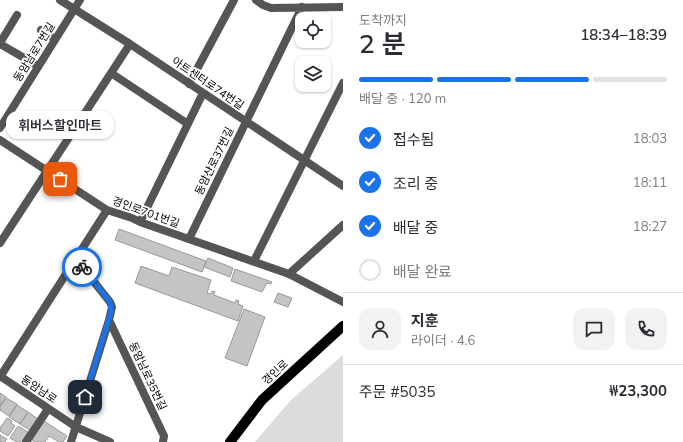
<!DOCTYPE html>
<html lang="ko">
<meta charset="utf-8">
<style>
body{margin:0;font-family:Mulish,"Noto Sans KR",sans-serif;background:#f2f2f3;color:#2b2b33;height:100vh;display:flex;flex-direction:column;font-size:15px;white-space:nowrap}
*{box-sizing:border-box;margin:0}
p{font-size:13px;color:#7c7c81}
.icon{flex:none;width:22px;height:22px;fill:none;stroke:currentColor;stroke-width:2;stroke-linecap:round;stroke-linejoin:round}
.map{position:relative;flex:1;overflow:hidden}
.side{display:flex;flex-direction:column;background:#fff;width:340px}
.side>*{flex:none}
.fabs{position:absolute;left:295px;top:12px;display:grid;gap:8px}
.fabs a{display:grid;place-items:center;width:36px;height:36px;border-radius:8px;background:#fff;box-shadow:0 1px 3px #0004;font-size:20px}
.pin{position:absolute;display:grid;place-items:center;width:34px;height:34px;color:#fff;margin:-17px;border-radius:8px;box-shadow:0 2px 6px #0006}
.courier{position:absolute;display:grid;place-items:center;width:40px;height:40px;margin:-20px;border:3px solid #1a73e8;border-radius:50%;background:#fff;color:#222;box-shadow:0 1px 5px #0007}
.bubble{position:absolute;height:28px;border-radius:12px;background:#fff;box-shadow:0 1px 3px #0004;font-size:13px;font-weight:600;line-height:28px;text-align:center}
.summary em{font-style:normal;font-weight:600}
.summary div{display:flex;flex-direction:column-reverse}
.summary{display:flex;align-items:center;justify-content:space-between;height:68px;padding:0 16px}
h1{font-size:26px;font-weight:600;line-height:30px}
.bar{display:grid;grid-template-columns:repeat(4,1fr);gap:6px 4px;align-content:center;height:48px;padding:0 16px}
.bar i{height:5px;border-radius:3px;background:#e1e1e2}
.bar .current{background:#1a73e8}
.bar p{grid-column:span 4}
.line{display:flex;align-items:center;gap:10px;padding:0 16px;border-top:1px solid #e1e1e2}
.line div{flex:1}
.round{display:grid;place-items:center;flex:none;width:42px;height:42px;border-radius:12px;background:#f2f2f3}
ol{padding:0 16px;list-style:none}
li{display:flex;align-items:center;gap:12px;height:44px}
li p{margin-inline-start:auto}
li .icon{padding:4px;border-radius:50%;background:#1a73e8;color:#fff;stroke-width:4}
li:last-child{color:#7c7c81}
li i{width:22px;height:22px;border:2px solid #e1e1e2;border-radius:50%}
main{display:flex;flex:1;min-height:0}
.map>svg:first-child{display:block}
</style>
<main>
<div class="map">
<svg width="343" height="442" viewBox="0 0 343 442">
<rect width="100%" height="100%" fill="#fff"/>
<path fill="#dcdcdc" d="M 343,355 L 343,442 L 255,442 L 290,401 Z"/>
<path fill="#c4c4c4" stroke="#999" d="M 119,229 L 206,261 L 202,272 L 115,240 Z
M 208,258 L 233,268 L 230,277 L 204,267 Z
M 141,266 L 169,276 L 172,267 L 211,280 L 207,293 L 211,294 L 212,291 L 215,292 L 214,295 L 235,303 L 236,300 L 239,301 L 238,304 L 243,306 L 238,321 L 135,283 Z
M 235,269 L 272,282 L 271,284 L 267,283 L 262,292 L 231,281 Z
M 278,293 L 292,298 L 288,307 L 274,302 Z
M 244,309 L 265,317 L 247,366 L 225,358 Z
M 0,393 L 6,397 L 0,406 Z
M 6,398 L 17,404 L 9,416 L 0,410 L 0,407 Z
M 17,405 L 28,412 L 20,424 L 9,417 Z
M 28,412 L 38,419 L 31,431 L 20,424 Z
M 7,418 L 12,421 L 11,423 L 15,426 L 8,436 L 0,431 L 0,428 Z
M 44,421 L 67,436 L 63,442 L 59,442 L 49,436 L 45,442 L 35,442 L 32,440 Z
M 18,426 L 28,432 L 23,440 L 19,442 L 17,442 L 10,438 Z
M 0,435 L 7,439 L 5,442 L 0,442 Z"/>
<g fill="none" stroke-linecap="round" stroke-linejoin="round">
<path stroke="#555" stroke-width="8" d="M 60,0 L 130,44 L 343,186
M 256,0 L 263,5 L 271,8 L 343,7
M 41,30 L 55,39
M 0,43 L 17,15
M 0,44 L 38,66
M 111,73 L 188,124
M 189,84 L 234,0
M 0,128 L 80,0
M 0,140 L 107,210 L 132,218 L 140,222 L 289,274 L 343,302
M 140,222 L 203,93
M 189,239 L 302,7
M 0,243 L 130,44
M 254,261 L 343,83
M 289,274 L 343,225
M 109,320 L 164,436 L 163,442
M 0,376 L 76,427 L 110,442
M 0,377 L 107,210
M 26,442 L 48,409
M 71,442 L 109,320 L 112,307 L 110,302 L 75,258"/>
<path stroke="#000" stroke-width="10" d="M 230,442 L 262,400 L 343,326"/>
</g>
<g fill="none" stroke-linecap="round" stroke-linejoin="round">
<path stroke="#595959" stroke-width="4" stroke-dasharray="0 7.2" d="M 60,179 L 107,210 L 75,258 L 82,267"/>
<path stroke="#1a73e8" stroke-width="5" d="M 82,267 L 110,302 L 111,312 L 85,397"/>
</g>
<g text-anchor="middle" stroke-width="3.5" stroke-linejoin="round" paint-order="stroke">
<g font-size="11" fill="#000" stroke="#fff">
<text transform="translate(34 52) rotate(-58)" y="4">동암남로7번길</text>
<text transform="translate(208 83) rotate(34)" y="4">아트센터로74번길</text>
<text transform="translate(214 161) rotate(-64)" y="4">동암산로37번길</text>
<text transform="translate(146 212) rotate(20)" y="4">경인로701번길</text>
<text transform="translate(275 372) rotate(-43)" y="4">경인로</text>
<text transform="translate(148 376) rotate(65)" y="4">동암남로35번길</text>
<text transform="translate(39 389) rotate(34)" y="4">동암남로</text>
</g>
</g>
</svg>
<div class="fabs">
<a><svg class="icon" aria-label="locate" viewBox="0 0 24 24"><circle cx="12" cy="12" r="6"/><path d="M12 2v4M12 18v4M2 12h4M18 12h4"/></svg></a>
<a><svg class="icon" aria-label="layers" viewBox="0 0 24 24"><path d="M12 4l9 5-9 5-9-5zM3 14l9 5 9-5"/></svg></a>
</div>
<div class="pin" style="left:60px;top:179px;background:#ea580c"><svg class="icon" aria-label="bag" viewBox="0 0 24 24"><path d="M5 8h14l-1 12H6zM9 8a3 3 0 0 1 6 0"/></svg></div>
<div class="pin" style="left:85px;top:397px;background:#1f2937"><svg class="icon" aria-label="home" viewBox="0 0 24 24"><path d="M3 11l9-7 9 7M6 9v11h12V9"/></svg></div>
<div class="courier" style="left:82px;top:267px"><svg class="icon" aria-label="bike" viewBox="0 0 24 24"><circle cx="6" cy="16" r="4"/><circle cx="18" cy="16" r="4"/><path d="M6 16l4-8h5l3 8M10 8l3 8H6M13 5h3"/></svg></div>
<div class="bubble" style="left:6px;top:111px;width:108px">휘버스할인마트</div>
</div>
<section class="side">
<div class="summary"><div><h1>2 분</h1><p>도착까지</p></div><em>18:34–18:39</em></div>
<div class="bar"><i class="current"></i><i class="current"></i><i class="current"></i><i></i><p>배달 중 · 120 m</p></div>
<ol>
<li><svg class="icon" aria-label="check" viewBox="0 0 24 24"><path d="M5 12l5 5 9-10"/></svg>접수됨<p>18:03</p></li>
<li><svg class="icon" aria-label="check" viewBox="0 0 24 24"><path d="M5 12l5 5 9-10"/></svg>조리 중<p>18:11</p></li>
<li><svg class="icon" aria-label="check" viewBox="0 0 24 24"><path d="M5 12l5 5 9-10"/></svg>배달 중<p>18:27</p></li>
<li><i></i>배달 완료</li>
</ol>
<div class="line" style="height:72px"><a class="round"><svg class="icon" aria-label="person" viewBox="0 0 24 24"><circle cx="12" cy="8" r="4"/><path d="M4 21q1-7 8-7t8 7"/></svg></a><div><b>지훈</b><p>라이더 · 4.6</p></div><a class="round"><svg class="icon" aria-label="chat" viewBox="0 0 24 24"><path d="M4 5h16v11H9l-5 4z"/></svg></a><a class="round"><svg class="icon" aria-label="phone" viewBox="0 0 24 24"><path d="M5 4h4l2 5-3 2q2 4 5 5l2-3 5 2v4C11 20 4 13 5 4z"/></svg></a></div>
<div class="line" style="height:52px"><div>주문 #5035</div><b>₩23,300</b></div>
</section>
</main>
